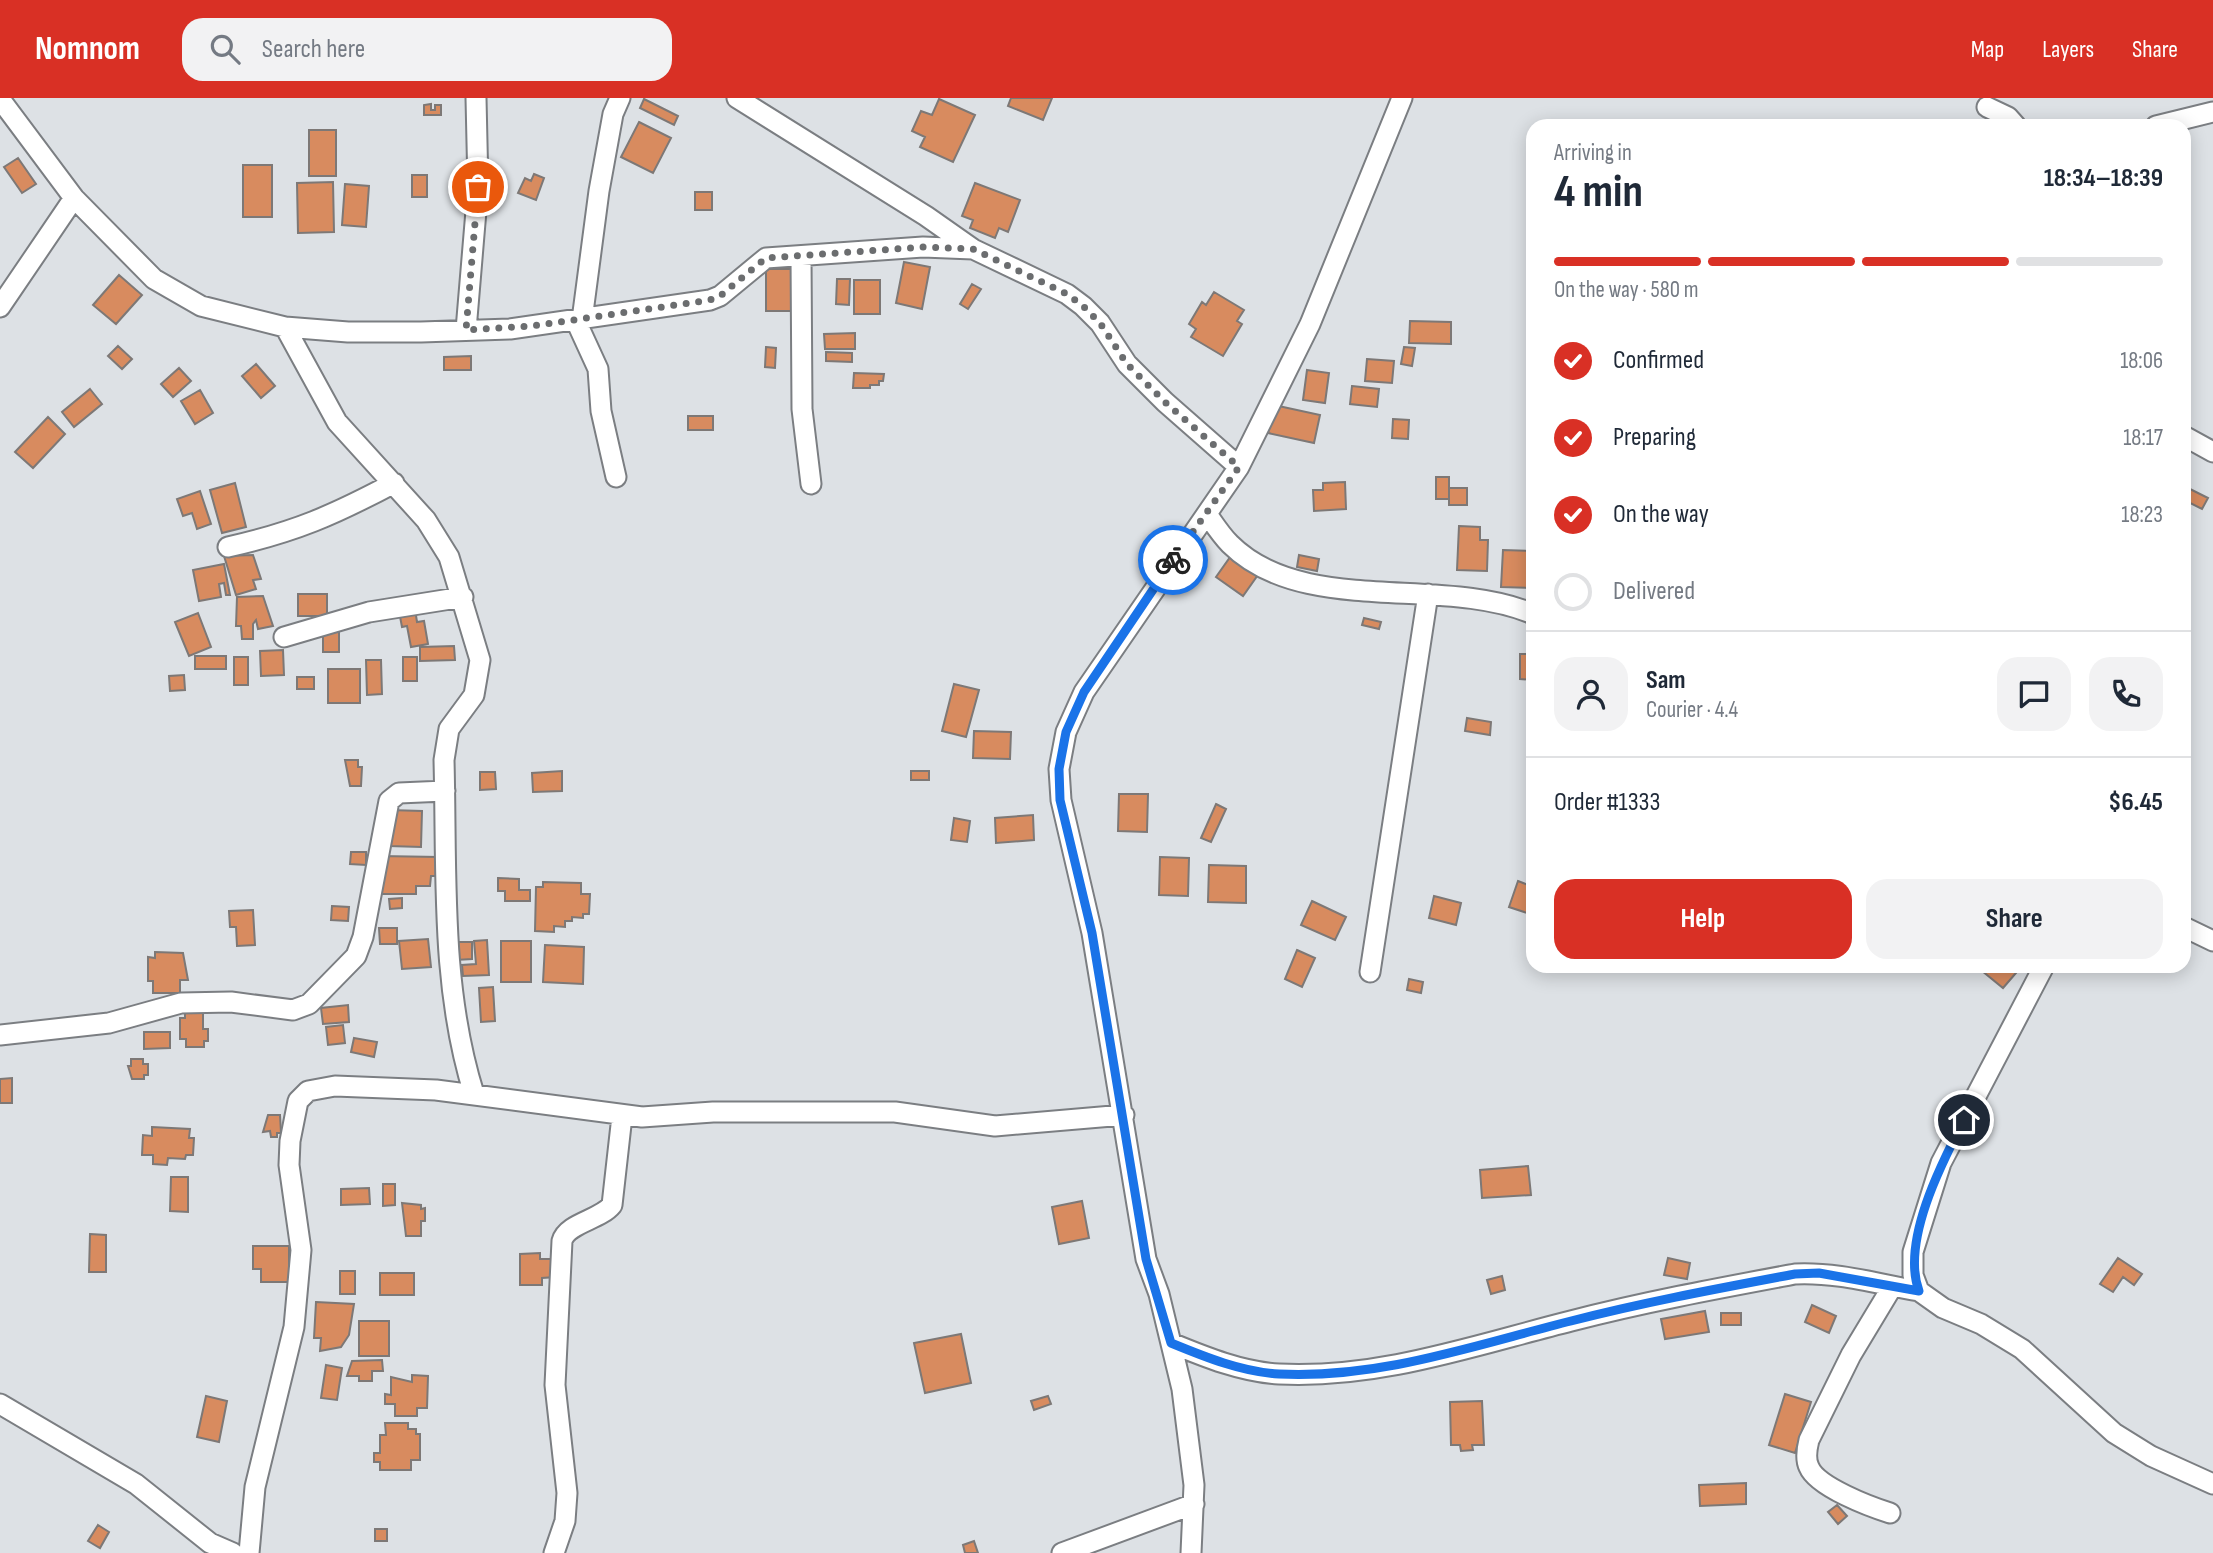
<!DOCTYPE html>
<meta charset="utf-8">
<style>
body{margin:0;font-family:"Sofia Sans Condensed",sans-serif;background:#f2f2f3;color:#1f2937;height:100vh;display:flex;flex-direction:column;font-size:26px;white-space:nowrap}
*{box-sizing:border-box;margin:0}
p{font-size:23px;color:#747a83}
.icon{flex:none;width:38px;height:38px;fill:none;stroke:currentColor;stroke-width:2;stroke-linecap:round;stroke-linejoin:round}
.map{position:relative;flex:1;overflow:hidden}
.drawer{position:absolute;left:1526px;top:21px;width:665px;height:854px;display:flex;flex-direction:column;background:#fff;border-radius:21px;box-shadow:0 4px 18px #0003}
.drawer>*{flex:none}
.pin{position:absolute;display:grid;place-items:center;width:60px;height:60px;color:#fff;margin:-30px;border:4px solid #fff;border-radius:50%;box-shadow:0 2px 7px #0007}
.courier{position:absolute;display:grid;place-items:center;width:70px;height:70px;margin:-35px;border:5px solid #1a73e8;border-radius:50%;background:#fff;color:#222;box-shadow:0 2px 9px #0007}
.headline em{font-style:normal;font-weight:700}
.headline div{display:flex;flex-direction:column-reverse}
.headline{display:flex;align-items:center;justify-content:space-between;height:119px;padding:0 28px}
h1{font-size:46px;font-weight:700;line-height:52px}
.bar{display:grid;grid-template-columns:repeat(4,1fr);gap:10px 7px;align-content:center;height:84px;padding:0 28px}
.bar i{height:9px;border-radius:5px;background:#e0e1e3}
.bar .current{background:#d93025}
.bar p{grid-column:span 4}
.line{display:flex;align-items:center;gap:18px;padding:0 28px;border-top:2px solid #e0e1e3}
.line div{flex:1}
.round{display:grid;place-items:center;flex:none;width:74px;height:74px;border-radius:21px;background:#f2f2f3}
ol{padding:0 28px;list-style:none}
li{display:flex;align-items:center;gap:21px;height:77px}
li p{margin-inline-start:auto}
li .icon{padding:7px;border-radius:50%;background:#d93025;color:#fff;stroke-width:4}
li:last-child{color:#747a83}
li i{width:38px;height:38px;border:4px solid #e0e1e3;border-radius:50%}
.cta{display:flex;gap:14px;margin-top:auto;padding:14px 28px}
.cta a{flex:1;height:80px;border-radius:21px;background:#d93025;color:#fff;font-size:28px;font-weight:700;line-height:80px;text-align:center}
.cta a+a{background:#f2f2f3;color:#1f2937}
header{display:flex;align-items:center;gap:42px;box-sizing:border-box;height:98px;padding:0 35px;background:#d93025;color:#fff}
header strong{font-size:33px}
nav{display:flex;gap:38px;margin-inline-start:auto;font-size:24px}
.search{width:490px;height:63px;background:#f2f2f3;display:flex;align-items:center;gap:18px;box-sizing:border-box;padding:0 24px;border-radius:21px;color:#747a83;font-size:26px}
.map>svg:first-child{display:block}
</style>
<header>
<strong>Nomnom</strong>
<div class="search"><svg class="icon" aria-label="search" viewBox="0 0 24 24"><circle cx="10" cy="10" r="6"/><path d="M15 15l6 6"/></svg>Search here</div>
<nav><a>Map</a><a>Layers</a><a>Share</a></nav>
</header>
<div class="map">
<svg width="2213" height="1455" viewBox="0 0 2213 1455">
<rect width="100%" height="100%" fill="#dde1e5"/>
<path fill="#d88b5f" stroke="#7d7876" stroke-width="2" d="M 1011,0 L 1052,0 L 1043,22 L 1008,8 Z
M 644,1 L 678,18 L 674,27 L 640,10 Z
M 939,1 L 975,17 L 953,64 L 920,49 L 925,39 L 912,33 L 921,13 L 932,17 Z
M 431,6 L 431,12 L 435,12 L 435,7 L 441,7 L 441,17 L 424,17 L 424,7 Z
M 639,24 L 671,40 L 653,75 L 621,59 Z
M 309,32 L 336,32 L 336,78 L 309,78 Z
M 18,60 L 36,86 L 22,95 L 4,69 Z
M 243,67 L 272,67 L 272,119 L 243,119 Z
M 534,76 L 544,80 L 536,102 L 518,95 L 525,80 L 531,83 Z
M 412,77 L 427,77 L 427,99 L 412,99 Z
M 333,84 L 334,134 L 298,135 L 297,85 Z
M 975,85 L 1020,102 L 1008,134 L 999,130 L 995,140 L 970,130 L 973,122 L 962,118 Z
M 345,86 L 369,88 L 366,129 L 342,127 Z
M 695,94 L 712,94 L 712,112 L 695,112 Z
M 904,164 L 930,169 L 922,211 L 896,205 Z
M 766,171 L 793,171 L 793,213 L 766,213 Z
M 119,177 L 142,197 L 116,226 L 93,207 Z
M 837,181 L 850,181 L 849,207 L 836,206 Z
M 854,182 L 880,182 L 880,216 L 854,216 Z
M 972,186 L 981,191 L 968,211 L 960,206 Z
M 1214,194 L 1244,212 L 1237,223 L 1242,226 L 1223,258 L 1191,239 L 1196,231 L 1189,226 L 1202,204 L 1206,207 Z
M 1410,223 L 1451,224 L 1451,246 L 1409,245 Z
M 855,235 L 855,251 L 825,251 L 824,236 Z
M 118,248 L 132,261 L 122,271 L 108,258 Z
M 766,249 L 776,250 L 775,270 L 765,269 Z
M 1404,249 L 1415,250 L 1412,268 L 1401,266 Z
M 826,254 L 852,255 L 852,264 L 826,263 Z
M 471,258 L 471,272 L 444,272 L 444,259 Z
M 1367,261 L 1394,263 L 1392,285 L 1365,283 Z
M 256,266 L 275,288 L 261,300 L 242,278 Z
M 179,270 L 191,283 L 173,299 L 161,286 Z
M 1307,272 L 1329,275 L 1325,305 L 1303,302 Z
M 854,275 L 884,276 L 883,283 L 879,283 L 879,287 L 870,287 L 870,290 L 853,290 Z
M 1352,288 L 1379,291 L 1377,309 L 1350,306 Z
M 90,291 L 102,306 L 74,329 L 62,314 Z
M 200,292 L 213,315 L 195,326 L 181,303 Z
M 1274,307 L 1320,317 L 1314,345 L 1268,335 Z
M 688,318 L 713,318 L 713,332 L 688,332 Z
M 48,319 L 65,336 L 33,370 L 15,354 Z
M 1393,321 L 1409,322 L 1408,341 L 1392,340 Z
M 1436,379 L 1449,379 L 1449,401 L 1436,401 Z
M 1345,384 L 1346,411 L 1314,413 L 1313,392 L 1323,392 L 1323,385 Z
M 235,385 L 246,429 L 222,435 L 210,392 Z
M 2184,388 L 2208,400 L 2202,411 L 2184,402 Z
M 1449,390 L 1467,390 L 1467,407 L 1449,407 Z
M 200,393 L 211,426 L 197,431 L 192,415 L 183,418 L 177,401 Z
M 1459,428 L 1480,429 L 1480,442 L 1488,442 L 1487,473 L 1457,472 Z
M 1503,452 L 1533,453 L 1532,490 L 1501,489 Z
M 1233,455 L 1260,474 L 1243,498 L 1216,479 Z
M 253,457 L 261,481 L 253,482 L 256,491 L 236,497 L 224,458 Z
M 1299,457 L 1319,461 L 1317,473 L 1297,469 Z
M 224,466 L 230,497 L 226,497 L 224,485 L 219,486 L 221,499 L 199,503 L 193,472 Z
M 298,496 L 327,496 L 327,518 L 298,518 Z
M 263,498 L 273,528 L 258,531 L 256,522 L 253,526 L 253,541 L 242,541 L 241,528 L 236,528 L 237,499 Z
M 415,511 L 417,524 L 424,523 L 428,546 L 411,549 L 407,528 L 402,529 L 399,513 Z
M 198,515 L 211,549 L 189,558 L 175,524 Z
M 1364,520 L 1381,524 L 1379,531 L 1362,527 Z
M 323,534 L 339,534 L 339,554 L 323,554 Z
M 454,548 L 455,562 L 420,563 L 420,549 Z
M 283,552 L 284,577 L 261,578 L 260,553 Z
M 1520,556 L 1533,556 L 1533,582 L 1520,581 Z
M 195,558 L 226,558 L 226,571 L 195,571 Z
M 234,559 L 248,559 L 248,587 L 234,587 Z
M 403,559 L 417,559 L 417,583 L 403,583 Z
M 366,562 L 381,562 L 382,596 L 367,597 Z
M 328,571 L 360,571 L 360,605 L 328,605 Z
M 184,577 L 185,592 L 170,593 L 169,578 Z
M 297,579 L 314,579 L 314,591 L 297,591 Z
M 954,586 L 979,592 L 966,639 L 942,633 Z
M 1467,620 L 1491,624 L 1490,637 L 1465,633 Z
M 974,633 L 1011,634 L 1010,661 L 973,660 Z
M 345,662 L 358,662 L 358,669 L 362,669 L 361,688 L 350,688 Z
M 562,673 L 562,693 L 533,694 L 532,675 Z
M 911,673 L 929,673 L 929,682 L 911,682 Z
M 480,674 L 495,674 L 496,691 L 480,692 Z
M 1119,696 L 1148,696 L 1147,734 L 1118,733 Z
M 1216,706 L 1226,711 L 1211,744 L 1201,740 Z
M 389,712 L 422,713 L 421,749 L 389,748 Z
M 1033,717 L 1034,742 L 996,745 L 995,720 Z
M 954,720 L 970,723 L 967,744 L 951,742 Z
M 351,754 L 366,754 L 366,767 L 350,766 Z
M 380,758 L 439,759 L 439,778 L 431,778 L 430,788 L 416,788 L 416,796 L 380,796 Z
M 1160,759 L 1189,760 L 1188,798 L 1159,797 Z
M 1209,767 L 1246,768 L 1246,805 L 1208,804 Z
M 498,780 L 519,781 L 519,792 L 530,792 L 530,803 L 505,803 L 505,793 L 498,793 Z
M 1518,783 L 1533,789 L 1533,817 L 1509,809 Z
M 543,784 L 581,785 L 581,796 L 590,796 L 589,816 L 583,816 L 583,820 L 572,819 L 572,823 L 565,823 L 565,829 L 554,828 L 554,834 L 535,833 L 536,789 L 543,789 Z
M 1434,798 L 1461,805 L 1456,827 L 1429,820 Z
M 402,800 L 402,810 L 390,811 L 389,801 Z
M 1312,803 L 1346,819 L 1335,842 L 1301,827 Z
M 332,808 L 349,809 L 348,823 L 331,822 Z
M 253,812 L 255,847 L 237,848 L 236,829 L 230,829 L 229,813 Z
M 379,830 L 397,830 L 397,846 L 380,846 Z
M 428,841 L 431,869 L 402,871 L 399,843 Z
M 487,842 L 489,877 L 463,878 L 462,867 L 476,866 L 474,843 Z
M 501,843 L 531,843 L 531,884 L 501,884 Z
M 456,844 L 472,844 L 472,861 L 456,862 Z
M 545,847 L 584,849 L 583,886 L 543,884 Z
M 1297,852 L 1315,860 L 1302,889 L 1285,881 Z
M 155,854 L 183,855 L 188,882 L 180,882 L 180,895 L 153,895 L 153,883 L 148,883 L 148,859 L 155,860 Z
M 1976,868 L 2022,868 L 2003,890 Z
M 1409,881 L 1423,884 L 1421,895 L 1407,892 Z
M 493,889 L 495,923 L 481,924 L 479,890 Z
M 348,907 L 349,924 L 323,926 L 321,910 Z
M 185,910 L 203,910 L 203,931 L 208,931 L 208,943 L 204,943 L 204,949 L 186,949 L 186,941 L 180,941 L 180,920 L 185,920 Z
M 343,927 L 345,945 L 328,947 L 326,929 Z
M 144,934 L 170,934 L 170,950 L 144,951 Z
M 354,940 L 377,944 L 374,959 L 351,954 Z
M 131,961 L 143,961 L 143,966 L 148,966 L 148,977 L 144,977 L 144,981 L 132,981 L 128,968 L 131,968 Z
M 12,980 L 12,1005 L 0,1005 L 0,981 Z
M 268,1017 L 280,1017 L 281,1035 L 277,1035 L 277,1039 L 271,1039 L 270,1033 L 263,1034 Z
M 152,1029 L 190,1031 L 189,1040 L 194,1040 L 193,1057 L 186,1057 L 185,1061 L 168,1060 L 167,1067 L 153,1066 L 153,1057 L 142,1057 L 143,1037 L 152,1038 Z
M 1528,1068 L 1531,1097 L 1482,1100 L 1480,1072 Z
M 171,1079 L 188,1079 L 188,1114 L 170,1113 Z
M 383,1086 L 395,1086 L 395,1107 L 383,1108 Z
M 369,1090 L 370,1106 L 341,1107 L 341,1091 Z
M 1082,1103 L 1089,1140 L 1059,1146 L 1052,1109 Z
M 402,1105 L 421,1107 L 421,1111 L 425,1110 L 425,1123 L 421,1123 L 421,1138 L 406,1138 Z
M 90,1136 L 106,1137 L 106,1174 L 89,1174 Z
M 253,1148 L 289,1148 L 289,1184 L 261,1184 L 261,1171 L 253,1171 Z
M 540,1155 L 540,1161 L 556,1161 L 556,1179 L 542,1180 L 542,1187 L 520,1187 L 520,1156 Z
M 1668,1160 L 1690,1165 L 1687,1181 L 1664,1177 Z
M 2118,1160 L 2142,1176 L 2134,1187 L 2123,1179 L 2113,1194 L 2100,1186 Z
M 340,1173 L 355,1173 L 355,1196 L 340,1196 Z
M 380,1175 L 414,1175 L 414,1197 L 380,1197 Z
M 1502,1178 L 1505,1192 L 1491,1196 L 1487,1182 Z
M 316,1204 L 354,1206 L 349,1237 L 341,1249 L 320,1253 L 321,1240 L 314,1240 Z
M 1812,1207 L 1836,1218 L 1829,1235 L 1805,1224 Z
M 1705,1213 L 1709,1234 L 1665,1241 L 1661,1221 Z
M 1721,1215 L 1741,1215 L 1741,1227 L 1721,1227 Z
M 359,1223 L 389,1223 L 389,1258 L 359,1258 Z
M 961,1236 L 971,1285 L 925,1295 L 914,1245 Z
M 382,1262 L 383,1273 L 372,1273 L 372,1283 L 359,1283 L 359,1278 L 347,1278 L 352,1263 Z
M 326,1267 L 342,1270 L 337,1302 L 321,1300 Z
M 412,1277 L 428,1278 L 427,1310 L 417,1310 L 417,1318 L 395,1318 L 395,1306 L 385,1306 L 385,1296 L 391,1297 L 391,1279 L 412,1284 Z
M 1785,1296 L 1811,1304 L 1795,1355 L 1769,1347 Z
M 206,1298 L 227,1303 L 219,1344 L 197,1339 Z
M 1048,1298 L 1051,1306 L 1034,1312 L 1031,1303 Z
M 1482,1303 L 1484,1347 L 1472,1347 L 1473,1352 L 1461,1353 L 1460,1347 L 1451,1347 L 1450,1304 Z
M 385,1325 L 408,1325 L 408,1331 L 416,1331 L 416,1336 L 420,1336 L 420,1362 L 411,1362 L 411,1372 L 380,1372 L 380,1364 L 374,1364 L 374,1355 L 380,1355 L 380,1337 L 386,1337 Z
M 1746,1385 L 1746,1406 L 1700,1408 L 1699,1387 Z
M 1837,1407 L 1847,1418 L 1838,1426 L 1828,1414 Z
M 98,1427 L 109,1434 L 100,1450 L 88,1443 Z
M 375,1431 L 387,1431 L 387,1443 L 375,1443 Z
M 974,1443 L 978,1455 L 965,1455 L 963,1447 Z"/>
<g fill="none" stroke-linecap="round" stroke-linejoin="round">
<defs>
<path id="street" d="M 737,0 L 926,118 L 973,151 L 1067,196 L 1083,208 L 1100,225 L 1127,266 L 1165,304 L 1239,369
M 0,1 L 74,100 L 154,181 L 201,208 L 285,229 L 348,234 L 421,234 L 510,231 L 710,202 L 720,198 L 766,160 L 923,149 L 973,151
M 1987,9 L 2008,19 L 2016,28
M 2156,28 L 2213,14
M 801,158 L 802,311 L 811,386
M 0,209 L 74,100
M 582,222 L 599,93 L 613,16 L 620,0
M 576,223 L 598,271 L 601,313 L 616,379
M 285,229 L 337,324 L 426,422 L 449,459 L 480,562 L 474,597 L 449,631 L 444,662 C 447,773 440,888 474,996
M 466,232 L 478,89 L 476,0
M 2184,338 L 2213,354
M 1207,416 C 1214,426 1221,437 1230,446 C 1303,519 1443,477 1533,516
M 228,449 C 295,434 334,417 394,385
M 284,539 L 369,514 L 463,499
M 2184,829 L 2213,843
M 2044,868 L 1941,1065 L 1913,1154 L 1913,1177 L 1919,1193 L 1943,1210 L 1981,1226 L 2022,1251 L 2114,1335 L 2151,1358 L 2213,1386
M 1370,874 L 1428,496
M 0,937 L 109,925 L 181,905 L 231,904 L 293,912 L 309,906 L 356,858 L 363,839 L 389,703 L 399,695 L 445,693
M 1171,1245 C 1205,1259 1242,1274 1279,1276 C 1380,1281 1475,1247 1571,1223 C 1644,1204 1720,1190 1795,1176 C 1838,1174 1877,1186 1919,1193
M 0,1306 L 136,1386 L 210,1445 L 233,1455
M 1890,1415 C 1871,1409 1817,1389 1809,1369 C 1805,1361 1807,1350 1809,1342 L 1851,1257 L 1892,1189
M 249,1455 L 255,1389 L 294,1229 L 301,1152 L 289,1067 L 290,1043 L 298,1003 L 308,993 L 335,988 L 436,992 L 642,1019 L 713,1014 L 895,1014 L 995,1028 L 1124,1017
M 554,1455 L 565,1423 L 567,1395 L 555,1287 L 562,1143 C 567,1125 600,1122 612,1107 L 622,1018
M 1062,1455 L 1194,1406
M 1191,1455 L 1194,1387 L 1182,1291 L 1159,1196 L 1146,1161 L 1092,835 L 1061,702 L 1059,671 L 1066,634 L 1084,594 L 1239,369 L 1310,226 L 1402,0"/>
</defs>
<use href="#street" stroke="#7b7e82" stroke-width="23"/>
<use href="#street" stroke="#fff" stroke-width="19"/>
</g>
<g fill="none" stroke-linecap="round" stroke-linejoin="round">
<path stroke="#6b6d6f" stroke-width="7" stroke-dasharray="0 12.6" d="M 478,89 L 466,232 L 532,228 L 710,202 L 720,198 L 766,160 L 923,149 L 973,151 L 1067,196 L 1083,208 L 1100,225 L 1127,266 L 1165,304 L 1239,369 L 1173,462"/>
<path stroke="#1a73e8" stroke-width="9" d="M 1173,462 L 1084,594 L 1066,634 L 1059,671 L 1060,702 L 1092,835 L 1146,1161 L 1171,1245 C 1205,1259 1242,1274 1279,1276 C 1380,1281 1475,1247 1571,1223 C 1645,1204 1721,1190 1795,1176 L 1819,1175 L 1919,1193 C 1901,1144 1941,1066 1964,1022"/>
</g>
</svg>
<div class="pin" style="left:478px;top:89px;background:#ea580c"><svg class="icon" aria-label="bag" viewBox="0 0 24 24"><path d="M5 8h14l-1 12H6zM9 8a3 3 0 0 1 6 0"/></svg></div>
<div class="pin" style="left:1964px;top:1022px;background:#1f2937"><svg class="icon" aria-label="home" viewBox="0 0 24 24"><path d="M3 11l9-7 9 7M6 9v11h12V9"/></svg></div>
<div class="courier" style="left:1173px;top:462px"><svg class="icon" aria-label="bike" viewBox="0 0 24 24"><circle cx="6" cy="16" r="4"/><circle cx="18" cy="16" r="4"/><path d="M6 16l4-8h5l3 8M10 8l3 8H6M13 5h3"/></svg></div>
<section class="drawer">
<div class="headline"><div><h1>4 min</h1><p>Arriving in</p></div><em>18:34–18:39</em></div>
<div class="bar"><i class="current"></i><i class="current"></i><i class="current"></i><i></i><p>On the way · 580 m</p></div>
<ol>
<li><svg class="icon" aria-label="check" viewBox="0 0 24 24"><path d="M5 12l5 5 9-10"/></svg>Confirmed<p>18:06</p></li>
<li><svg class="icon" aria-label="check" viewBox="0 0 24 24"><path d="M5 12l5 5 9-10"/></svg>Preparing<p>18:17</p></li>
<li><svg class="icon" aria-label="check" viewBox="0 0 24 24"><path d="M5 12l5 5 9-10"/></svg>On the way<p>18:23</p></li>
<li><i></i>Delivered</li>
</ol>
<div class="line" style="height:126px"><a class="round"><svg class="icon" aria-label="person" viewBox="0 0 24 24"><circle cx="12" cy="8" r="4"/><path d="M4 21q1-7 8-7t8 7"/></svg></a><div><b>Sam</b><p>Courier · 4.4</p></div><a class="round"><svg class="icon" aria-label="chat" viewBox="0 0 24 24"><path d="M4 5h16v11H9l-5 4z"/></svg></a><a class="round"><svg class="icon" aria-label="phone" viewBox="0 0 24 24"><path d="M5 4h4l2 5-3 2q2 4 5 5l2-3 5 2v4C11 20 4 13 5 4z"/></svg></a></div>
<div class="line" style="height:91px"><div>Order #1333</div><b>$6.45</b></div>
<div class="cta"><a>Help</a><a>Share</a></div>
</section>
</div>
